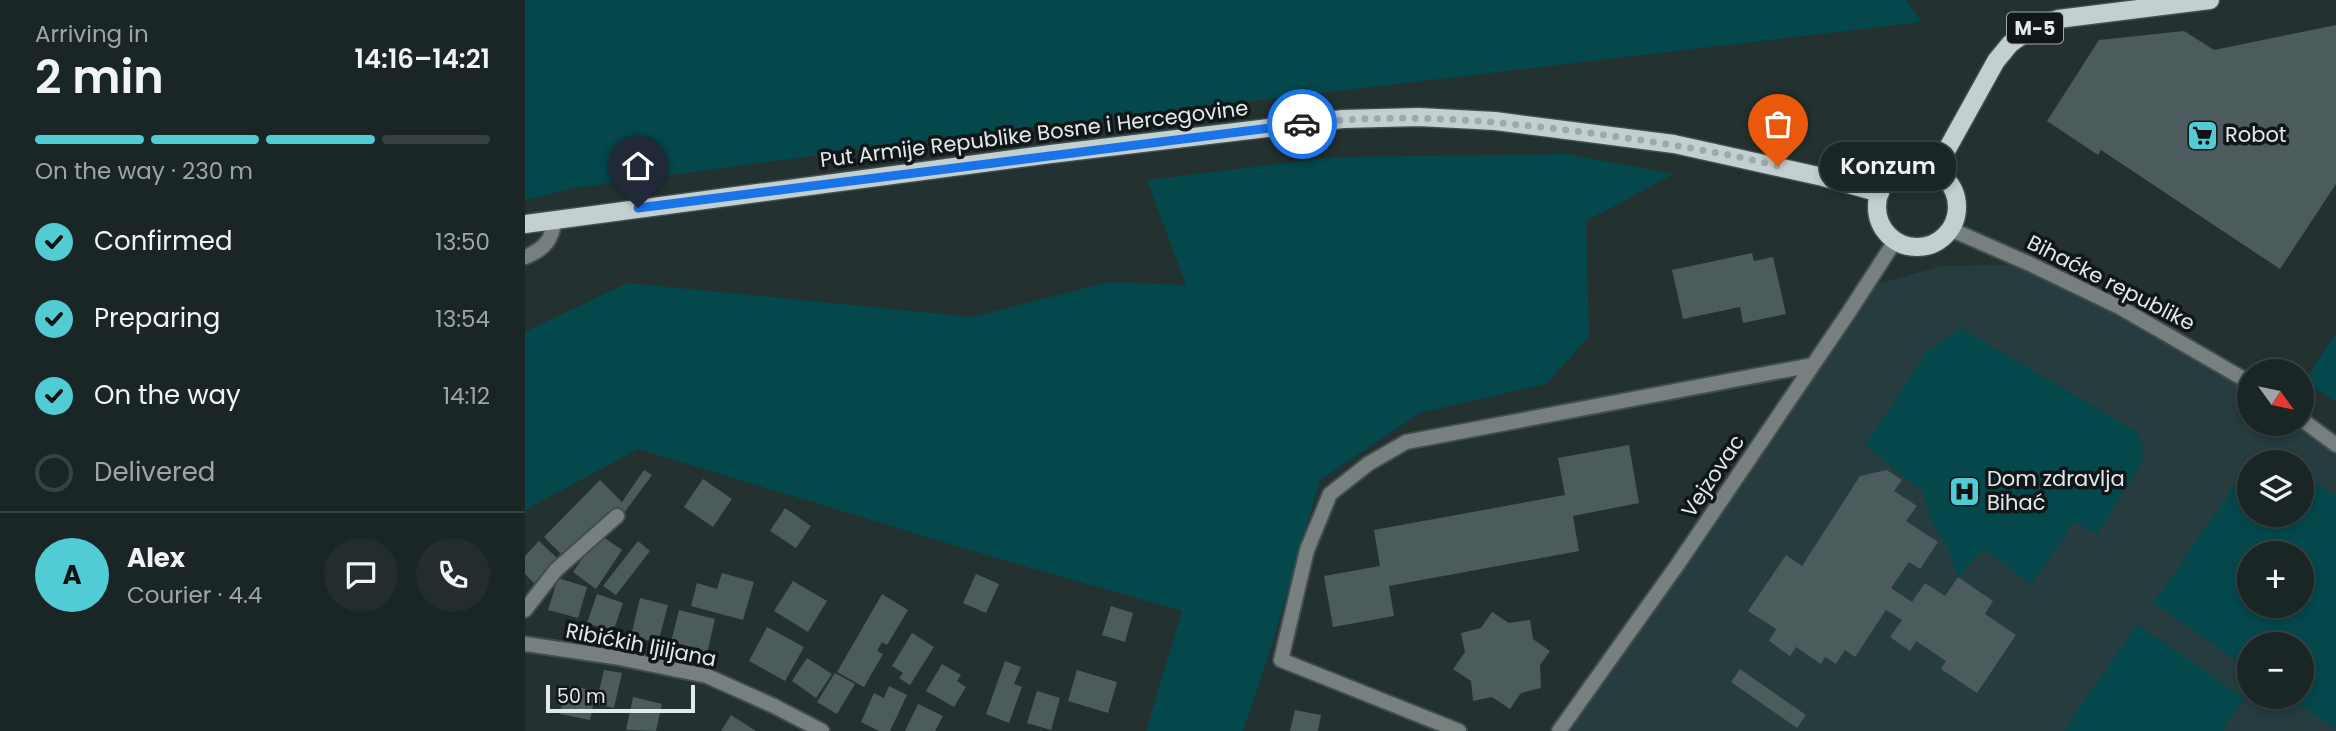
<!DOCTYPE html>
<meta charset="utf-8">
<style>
body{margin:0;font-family:Poppins,sans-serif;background:#232d2d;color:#f1f3f6;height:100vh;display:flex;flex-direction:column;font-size:26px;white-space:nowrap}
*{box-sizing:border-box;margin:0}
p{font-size:23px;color:#9fa5a7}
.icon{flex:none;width:38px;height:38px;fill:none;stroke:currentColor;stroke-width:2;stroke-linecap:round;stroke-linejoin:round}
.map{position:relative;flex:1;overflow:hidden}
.sheet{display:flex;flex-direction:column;background:#1a2525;width:525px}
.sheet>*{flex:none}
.needle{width:46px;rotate:123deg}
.fabs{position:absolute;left:1712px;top:359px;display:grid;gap:14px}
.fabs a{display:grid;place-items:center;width:77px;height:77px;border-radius:50%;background:#1a2525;box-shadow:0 4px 10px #0003,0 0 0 2px #384242;font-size:35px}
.scale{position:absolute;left:21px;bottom:18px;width:149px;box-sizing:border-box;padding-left:7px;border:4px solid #e1e9ea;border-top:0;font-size:19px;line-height:24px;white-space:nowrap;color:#e1e9ea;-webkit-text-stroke:5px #111718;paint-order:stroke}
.pin{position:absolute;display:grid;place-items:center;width:60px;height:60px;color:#fff;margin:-72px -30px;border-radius:50% 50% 50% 0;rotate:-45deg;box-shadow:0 0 7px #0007}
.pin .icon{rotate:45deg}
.courier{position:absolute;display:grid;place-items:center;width:70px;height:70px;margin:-35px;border:5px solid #1a73e8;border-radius:50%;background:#fff;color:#222;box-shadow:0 2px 9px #0007}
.bubble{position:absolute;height:49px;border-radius:24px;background:#1a2525;box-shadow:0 4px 10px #0003,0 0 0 2px #384242;font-size:23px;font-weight:600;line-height:49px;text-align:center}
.headline em{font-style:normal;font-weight:600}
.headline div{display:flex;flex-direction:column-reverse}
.headline{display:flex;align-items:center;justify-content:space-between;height:119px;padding:0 35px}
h1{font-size:46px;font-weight:600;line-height:52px}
.bar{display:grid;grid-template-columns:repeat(4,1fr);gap:10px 7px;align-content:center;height:84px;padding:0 35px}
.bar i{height:9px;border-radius:5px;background:#384242}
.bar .selected{background:#51ccd4}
.bar p{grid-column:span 4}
.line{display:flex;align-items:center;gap:18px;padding:0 35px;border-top:2px solid #384242}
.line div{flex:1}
.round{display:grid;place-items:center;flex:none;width:74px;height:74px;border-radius:37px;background:#232d2d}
ol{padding:0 35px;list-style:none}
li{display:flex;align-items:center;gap:21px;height:77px}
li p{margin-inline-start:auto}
li .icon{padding:7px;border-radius:50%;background:#51ccd4;color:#111;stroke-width:4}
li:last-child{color:#9fa5a7}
li i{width:38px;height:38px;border:4px solid #384242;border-radius:50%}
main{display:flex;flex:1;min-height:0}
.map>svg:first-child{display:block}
</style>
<main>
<section class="sheet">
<div class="headline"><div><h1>2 min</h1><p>Arriving in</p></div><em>14:16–14:21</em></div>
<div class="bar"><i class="selected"></i><i class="selected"></i><i class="selected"></i><i></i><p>On the way · 230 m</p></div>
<ol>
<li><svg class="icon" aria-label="check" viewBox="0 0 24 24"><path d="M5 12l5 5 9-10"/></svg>Confirmed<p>13:50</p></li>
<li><svg class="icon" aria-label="check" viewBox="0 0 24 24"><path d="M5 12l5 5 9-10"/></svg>Preparing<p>13:54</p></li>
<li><svg class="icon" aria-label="check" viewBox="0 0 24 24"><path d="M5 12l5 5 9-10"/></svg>On the way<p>14:12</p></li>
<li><i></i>Delivered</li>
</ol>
<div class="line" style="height:126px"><b class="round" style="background:#51ccd4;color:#111">A</b><div><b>Alex</b><p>Courier · 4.4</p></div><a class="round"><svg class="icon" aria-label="chat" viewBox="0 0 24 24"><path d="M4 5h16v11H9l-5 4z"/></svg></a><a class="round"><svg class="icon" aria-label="phone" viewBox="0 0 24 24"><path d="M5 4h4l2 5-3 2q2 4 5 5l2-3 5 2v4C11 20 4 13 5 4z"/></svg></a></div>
</section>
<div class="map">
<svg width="1811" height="731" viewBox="0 0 1811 731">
<rect width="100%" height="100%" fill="#233131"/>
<path fill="#263c3e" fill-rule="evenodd" d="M 1505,264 L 1724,382 L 1724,424 L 1776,424 L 1811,445 L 1811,731 L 1034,731 L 1341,287 L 1417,266 ZM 1724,462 L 1776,462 L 1776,514 L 1724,514 ZM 1724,553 L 1776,553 L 1776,606 L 1724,606 ZM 1724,644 L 1776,644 L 1776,696 L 1724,696 Z"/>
<path fill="#04484c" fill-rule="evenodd" d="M 0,0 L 1381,0 L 1397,22 L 490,129 L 49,188 L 0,200 Z
M 1042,154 L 1149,174 L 1061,221 L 1064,337 L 1021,384 L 895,413 L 795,480 L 744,654 L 718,731 L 621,731 L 657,611 L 481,561 L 113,449 L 0,510 L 0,332 L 102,283 L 447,317 L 584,282 L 661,285 L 622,180 L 811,157 Z
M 1436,328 L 1612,432 L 1618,448 L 1616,464 L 1572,535 L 1550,521 L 1507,584 L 1459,550 L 1433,577 L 1424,551 L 1405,518 L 1399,492 L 1340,446 L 1401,352 Z
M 1811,333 L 1811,402 L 1779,381 Z
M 1724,465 L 1724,514 L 1776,514 L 1776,472 L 1811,496 L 1811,729 L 1763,697 L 1776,696 L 1776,644 L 1724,644 L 1724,669 L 1628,603 ZM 1776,553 L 1776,606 L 1724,606 L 1724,553 Z
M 1612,624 L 1719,698 L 1697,731 L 1539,731 Z"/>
<path fill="#4c5b5c" d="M 1811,25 L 1811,184 L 1755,269 L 1576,150 L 1573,155 L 1522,121 L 1574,40 L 1659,31 L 1689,50 Z
M 1227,253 L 1229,261 L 1248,257 L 1261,314 L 1218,323 L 1215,307 L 1158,319 L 1147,270 Z
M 1104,445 L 1114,503 L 1048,516 L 1054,551 L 864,586 L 869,616 L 808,627 L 799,576 L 855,566 L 849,530 L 1040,495 L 1033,458 Z
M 119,470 L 127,475 L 99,513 L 91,508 L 40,558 L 19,537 L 75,480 L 97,502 Z
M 1362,470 L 1377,480 L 1369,491 L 1392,506 L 1381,521 L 1413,542 L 1395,569 L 1384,562 L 1366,588 L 1387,602 L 1400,583 L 1420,596 L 1433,577 L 1468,601 L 1460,614 L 1491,635 L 1452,693 L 1416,669 L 1421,661 L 1391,641 L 1385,651 L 1365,637 L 1377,620 L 1361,610 L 1330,657 L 1320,650 L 1311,664 L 1300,657 L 1296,664 L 1271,647 L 1265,656 L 1244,641 L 1251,629 L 1223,611 L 1261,555 L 1277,566 L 1335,476 Z
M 178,479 L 207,499 L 188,527 L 159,507 Z
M 260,508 L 286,526 L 271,548 L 245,531 Z
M 74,534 L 97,550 L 71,589 L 48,572 Z
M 14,541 L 32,558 L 9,583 L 0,574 L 0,556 Z
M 113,541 L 125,551 L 91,595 L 78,586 Z
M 197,573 L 229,582 L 218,620 L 166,606 L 172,583 L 192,589 Z
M 451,574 L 474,584 L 461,613 L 438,603 Z
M 33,578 L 62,587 L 53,618 L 23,610 Z
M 268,581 L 302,601 L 283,632 L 249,611 Z
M 72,594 L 98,603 L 88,632 L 62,623 Z
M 357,594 L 383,610 L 362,645 L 357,642 L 352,651 L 358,654 L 339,687 L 312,672 Z
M 115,598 L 143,605 L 133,643 L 106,636 Z
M 586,606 L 608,613 L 600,642 L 577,635 Z
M 154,610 L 190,619 L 180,662 L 157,657 L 159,645 L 146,642 Z
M 967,612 L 984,623 L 1005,620 L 1008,639 L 1025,651 L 1015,665 L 1016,688 L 996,693 L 985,709 L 967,697 L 948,701 L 946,681 L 928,669 L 940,652 L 936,633 L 956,628 Z
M 242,627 L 279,647 L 260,681 L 224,661 Z
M 387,633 L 409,647 L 385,685 L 374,678 L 378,673 L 367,666 Z
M 282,658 L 307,674 L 291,698 L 267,681 Z
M 480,661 L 496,667 L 489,684 L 497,687 L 484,723 L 461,714 Z
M 417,664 L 436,675 L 432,681 L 441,687 L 429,707 L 401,691 Z
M 1215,669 L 1281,715 L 1272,728 L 1206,682 Z
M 79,670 L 97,673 L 89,708 L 71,704 Z
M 552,670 L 592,682 L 583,713 L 543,701 Z
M 310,673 L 330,684 L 312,714 L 292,702 Z
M 41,685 L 71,691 L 65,720 L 35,714 Z
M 364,686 L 382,695 L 365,731 L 354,731 L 336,722 L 349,693 L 359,698 Z
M 512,691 L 535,698 L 526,730 L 502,723 Z
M 108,697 L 137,704 L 131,731 L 101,730 Z
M 393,704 L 418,716 L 410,731 L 380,731 Z
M 770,710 L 796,715 L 793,731 L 765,731 Z
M 206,715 L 231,731 L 196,731 Z"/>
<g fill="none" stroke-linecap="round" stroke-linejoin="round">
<defs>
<path id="minor" d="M 1425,229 L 1505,264 L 1596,308 L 1724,382
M 0,257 C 20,249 27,240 30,219
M 1776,419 L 1811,445
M 0,610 L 31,570 L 92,516
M 0,644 L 89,657 L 182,676 L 249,706 L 297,731
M 934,731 L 756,660 L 782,550 L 805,494 L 843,464 L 881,442 L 1288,365
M 1034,731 L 1153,564 L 1324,312 L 1370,241"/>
<path id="primary" d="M1352 207a40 40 0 1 1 80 0a40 40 0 1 1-80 0Z
M 1410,171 L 1471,61 L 1485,44 L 1503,31 L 1533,19 L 1685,0
M 0,224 L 526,154 L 818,119 L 894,117 L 970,121 L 1149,144 L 1298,177 L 1355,193"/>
</defs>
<use href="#minor" stroke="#414e4f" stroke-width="18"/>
<use href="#primary" stroke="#414e4f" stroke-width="21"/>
<use href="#minor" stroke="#787f7f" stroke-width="14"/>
<use href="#primary" stroke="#c2d0d1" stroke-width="18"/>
</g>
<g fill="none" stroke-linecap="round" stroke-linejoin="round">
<path stroke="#9ea9a9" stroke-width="7" stroke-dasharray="0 12.6" d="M 777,124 C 876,112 960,120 1058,132 C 1124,141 1188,150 1253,166"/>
<path stroke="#1a73e8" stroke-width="9" d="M 113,208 L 777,124"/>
</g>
<defs>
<symbol id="supermarket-square" viewBox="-11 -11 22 22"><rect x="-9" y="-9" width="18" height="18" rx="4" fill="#51ccd4" stroke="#111718"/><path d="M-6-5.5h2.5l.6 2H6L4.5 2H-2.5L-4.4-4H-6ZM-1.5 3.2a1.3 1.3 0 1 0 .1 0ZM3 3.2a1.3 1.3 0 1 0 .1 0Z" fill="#111"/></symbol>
<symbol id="hospital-square" viewBox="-11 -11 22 22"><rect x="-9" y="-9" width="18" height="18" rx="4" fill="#51ccd4" stroke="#111718"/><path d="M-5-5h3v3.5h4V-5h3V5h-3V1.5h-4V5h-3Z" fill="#111"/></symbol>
</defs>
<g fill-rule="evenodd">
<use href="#supermarket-square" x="1660" y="118" width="35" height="35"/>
<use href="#hospital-square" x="1422" y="474" width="35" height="35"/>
</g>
<g text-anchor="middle" stroke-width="7" stroke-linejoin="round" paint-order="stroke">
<rect fill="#111718" stroke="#a3aaab" stroke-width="2" x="1482" y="12.5" width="56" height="31" rx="5"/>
<g font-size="19" font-weight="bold" fill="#e1e9ea">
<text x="1510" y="35">M-5</text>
</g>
<g font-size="21" fill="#e1e9ea" stroke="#111718">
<text transform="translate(509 134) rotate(-7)" y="7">Put Armije Republike Bosne i Hercegovine</text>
<text transform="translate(1586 283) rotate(27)" y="7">Bihaćke republike</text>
<text transform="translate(1188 476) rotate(-56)" y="7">Vejzovac</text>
<text transform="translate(116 645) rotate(11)" y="7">Ribićkih ljiljana</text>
</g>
<g font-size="21" fill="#e1e9ea" stroke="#111718" text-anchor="start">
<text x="1700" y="142">Robot</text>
<text x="1462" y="486">Dom zdravlja<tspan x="1462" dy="24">Bihać</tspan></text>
</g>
</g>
</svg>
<div class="fabs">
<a><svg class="needle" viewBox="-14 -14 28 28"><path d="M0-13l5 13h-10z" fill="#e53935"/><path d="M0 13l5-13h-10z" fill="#9fa5a7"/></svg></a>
<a><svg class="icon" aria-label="layers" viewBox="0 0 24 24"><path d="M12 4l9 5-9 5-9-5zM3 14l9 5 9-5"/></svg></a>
<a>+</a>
<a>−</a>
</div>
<div class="scale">50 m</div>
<div class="pin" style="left:1253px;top:166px;background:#ea580c"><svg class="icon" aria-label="bag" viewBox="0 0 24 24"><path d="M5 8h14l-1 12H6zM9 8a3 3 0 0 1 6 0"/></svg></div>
<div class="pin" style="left:113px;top:208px;background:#1f2937"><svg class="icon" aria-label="home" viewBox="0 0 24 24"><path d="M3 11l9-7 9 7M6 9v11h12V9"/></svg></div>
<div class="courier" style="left:777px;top:124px"><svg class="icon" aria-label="car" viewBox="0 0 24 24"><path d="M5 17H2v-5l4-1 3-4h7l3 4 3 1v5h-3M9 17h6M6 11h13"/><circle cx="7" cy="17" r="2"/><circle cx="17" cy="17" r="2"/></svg></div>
<div class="bubble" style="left:1295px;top:142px;width:136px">Konzum</div>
</div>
</main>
